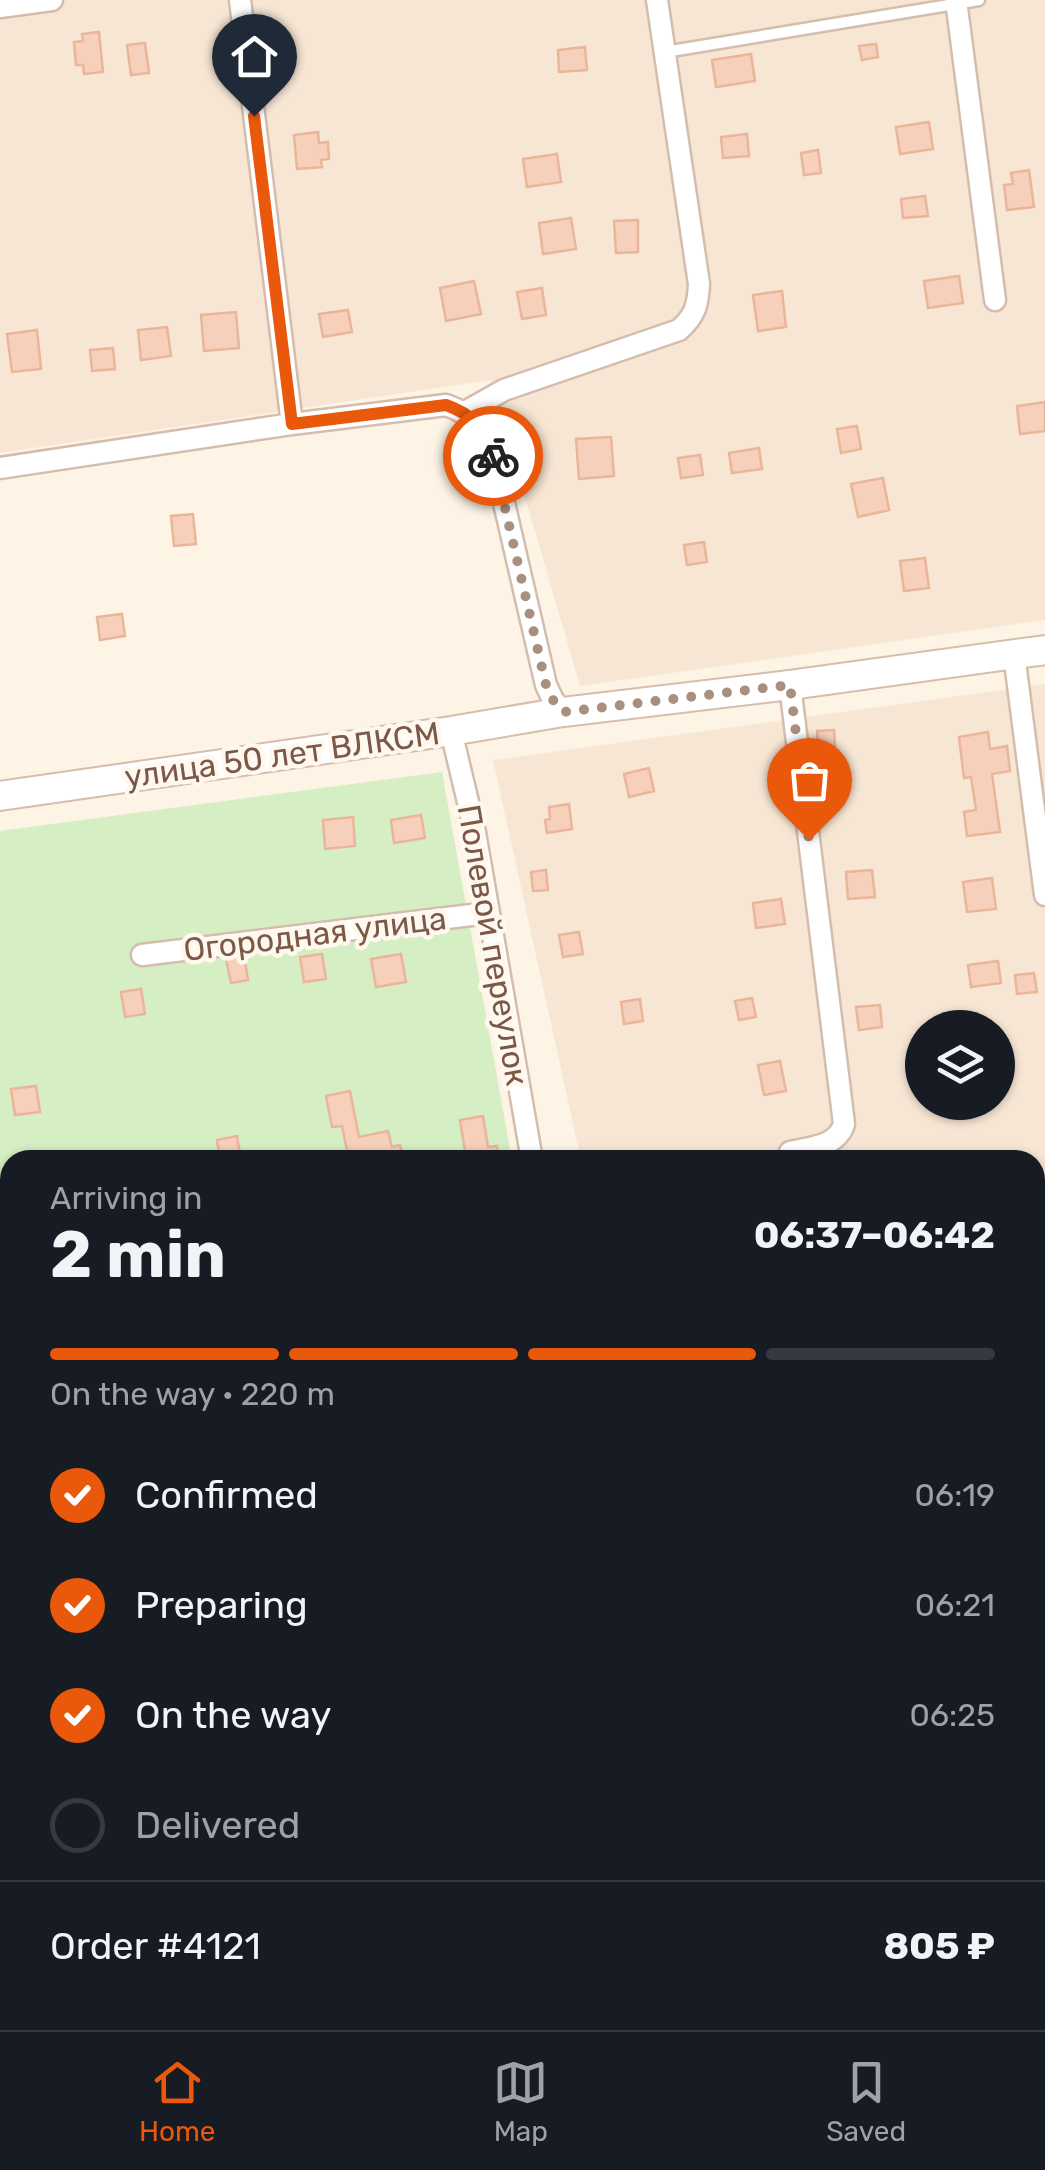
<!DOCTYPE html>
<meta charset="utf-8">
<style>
body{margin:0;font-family:Rubik,sans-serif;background:#20242c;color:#f1f3f6;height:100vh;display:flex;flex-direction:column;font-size:38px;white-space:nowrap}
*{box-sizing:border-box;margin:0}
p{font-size:32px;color:#9ea1a6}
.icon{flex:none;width:55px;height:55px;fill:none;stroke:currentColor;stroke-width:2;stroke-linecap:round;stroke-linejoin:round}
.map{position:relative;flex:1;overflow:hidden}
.details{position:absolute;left:0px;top:1150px;width:1045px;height:880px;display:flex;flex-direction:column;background:#171b24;border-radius:30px 30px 0 0;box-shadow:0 2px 8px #0004}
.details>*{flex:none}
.buttons{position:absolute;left:905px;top:1010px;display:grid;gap:20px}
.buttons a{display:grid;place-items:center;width:110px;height:110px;border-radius:50%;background:#171b24;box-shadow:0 2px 8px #0004;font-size:50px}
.pin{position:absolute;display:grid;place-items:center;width:85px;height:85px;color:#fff;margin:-102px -42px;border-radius:50% 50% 50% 0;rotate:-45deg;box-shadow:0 0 10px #0007}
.pin .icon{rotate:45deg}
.courier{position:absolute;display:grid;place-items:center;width:100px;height:100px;margin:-50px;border:8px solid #ea580c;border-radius:50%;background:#fff;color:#222;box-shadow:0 2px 12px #0007}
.head em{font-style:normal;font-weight:700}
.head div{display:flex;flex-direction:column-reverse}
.head{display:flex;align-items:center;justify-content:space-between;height:170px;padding:0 50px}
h1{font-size:65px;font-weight:700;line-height:75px}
.bar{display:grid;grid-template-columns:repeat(4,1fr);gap:15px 10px;align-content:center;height:120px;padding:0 50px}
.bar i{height:12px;border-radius:8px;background:#363941}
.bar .on{background:#ea580c}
.bar p{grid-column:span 4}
.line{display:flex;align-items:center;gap:25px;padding:0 50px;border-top:2px solid #363941}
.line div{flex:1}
ol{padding:0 50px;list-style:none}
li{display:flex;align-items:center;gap:30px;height:110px}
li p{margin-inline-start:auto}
li .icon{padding:10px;border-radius:50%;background:#ea580c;color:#fff;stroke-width:4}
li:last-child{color:#9ea1a6}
li i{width:55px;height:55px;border:5px solid #363941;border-radius:50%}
.tab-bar{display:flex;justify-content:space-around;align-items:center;height:140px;border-top:2px solid #363941;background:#171b24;font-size:28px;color:#9ea1a6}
.tab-bar a{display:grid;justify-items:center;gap:5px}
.tab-bar .on{color:#ea580c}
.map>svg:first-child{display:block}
</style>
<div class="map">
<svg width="1045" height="2030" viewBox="0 0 1045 2030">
<rect width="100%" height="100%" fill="#fef4e6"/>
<path fill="#f7e6d4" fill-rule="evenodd" d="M 0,0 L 1045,0 L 1045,620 L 580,686 L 491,380 L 0,453 Z
M 1045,684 L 1045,1543 L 1035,1547 L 1035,1160 L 581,1160 L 493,760 ZM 922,1028 L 998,1028 L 998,1102 L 922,1102 Z"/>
<path fill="#d6eec3" d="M 442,772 L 512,1160 L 10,1160 L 10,1300 L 0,1302 L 0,831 Z
M 1045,1798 L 1045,2030 L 422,2030 L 449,2020 L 1035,2020 L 1035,1802 Z
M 10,2013 L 10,2020 L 190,2020 L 161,2030 L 0,2030 L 0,2016 Z"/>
<path fill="#f7d0bb" stroke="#ebb599" stroke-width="2.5" d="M 99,32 L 103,72 L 84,74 L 83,65 L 76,65 L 74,42 L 83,41 L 82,34 Z
M 145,43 L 149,73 L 131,75 L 127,45 Z
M 876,44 L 878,57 L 862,60 L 859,46 Z
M 585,47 L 587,70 L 559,72 L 558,50 Z
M 751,54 L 755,81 L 716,87 L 712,60 Z
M 929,122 L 933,149 L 900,154 L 896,127 Z
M 318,132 L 319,143 L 328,142 L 329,159 L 321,160 L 322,167 L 297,169 L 294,135 Z
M 747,134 L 749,156 L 723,158 L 721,137 Z
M 818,150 L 821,173 L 804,175 L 801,153 Z
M 557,154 L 561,182 L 527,187 L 523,159 Z
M 1029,170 L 1034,207 L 1007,210 L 1004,185 L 1013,184 L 1011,173 Z
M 925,196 L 928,216 L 903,218 L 901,199 Z
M 571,218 L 576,249 L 543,254 L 539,223 Z
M 638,220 L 638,252 L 616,253 L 614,221 Z
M 959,276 L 963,303 L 928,308 L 924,281 Z
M 474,281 L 481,314 L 446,321 L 440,288 Z
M 542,288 L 546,315 L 522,319 L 517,292 Z
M 782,291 L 786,327 L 758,331 L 753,295 Z
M 348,310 L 352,332 L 323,337 L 319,314 Z
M 236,312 L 239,348 L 204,351 L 201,315 Z
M 167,327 L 171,356 L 141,360 L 138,330 Z
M 37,330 L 41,369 L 12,372 L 7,334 Z
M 113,348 L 115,369 L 92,371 L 90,350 Z
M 1045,402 L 1045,431 L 1020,434 L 1017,406 Z
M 857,426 L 861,449 L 841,453 L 837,429 Z
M 611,437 L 614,476 L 579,479 L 576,439 Z
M 759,448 L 762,469 L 732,473 L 729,453 Z
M 700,455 L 703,475 L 681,478 L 678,458 Z
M 883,478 L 889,510 L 858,517 L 851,484 Z
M 193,514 L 196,544 L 174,546 L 171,516 Z
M 704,542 L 707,562 L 687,565 L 684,545 Z
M 925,558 L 929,588 L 904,591 L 900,561 Z
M 122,614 L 125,636 L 100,640 L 97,617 Z
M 834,730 L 835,748 L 818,749 L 817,731 Z
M 988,732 L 990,749 L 1007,746 L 1010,771 L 992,774 L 1000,832 L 967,836 L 964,812 L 976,810 L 971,777 L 964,778 L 959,737 Z
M 649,768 L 654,791 L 629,797 L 624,774 Z
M 569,804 L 572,829 L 547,833 L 545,820 L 550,819 L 549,807 Z
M 421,815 L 425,838 L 394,843 L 391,820 Z
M 353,817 L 355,846 L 325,849 L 323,820 Z
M 546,870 L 548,890 L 533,891 L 531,872 Z
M 872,870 L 875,897 L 848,899 L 846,872 Z
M 992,878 L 996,909 L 967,912 L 963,882 Z
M 781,899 L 785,924 L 756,928 L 753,903 Z
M 579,932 L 583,954 L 563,957 L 559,935 Z
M 322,954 L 326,979 L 304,982 L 300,957 Z
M 401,954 L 406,982 L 376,987 L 371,959 Z
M 244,956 L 248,980 L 231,983 L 226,959 Z
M 998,961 L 1001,983 L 971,987 L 968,965 Z
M 1034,973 L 1037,992 L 1017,994 L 1015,975 Z
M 141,989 L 145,1014 L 125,1017 L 121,992 Z
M 752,998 L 756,1017 L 739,1020 L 735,1001 Z
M 640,999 L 643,1021 L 624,1024 L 621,1002 Z
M 880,1005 L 882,1027 L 859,1030 L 856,1007 Z
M 780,1061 L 786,1091 L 764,1095 L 758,1065 Z
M 36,1086 L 40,1112 L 15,1115 L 11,1089 Z
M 350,1091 L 359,1137 L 388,1131 L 392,1147 L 400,1145 L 403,1160 L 349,1160 L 342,1126 L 332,1127 L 326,1096 Z
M 483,1116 L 488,1147 L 497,1146 L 499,1160 L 456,1160 L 456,1152 L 465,1151 L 460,1120 Z
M 237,1136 L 241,1160 L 220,1160 L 217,1140 Z"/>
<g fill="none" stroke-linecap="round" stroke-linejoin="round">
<defs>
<path id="lane" d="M 665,52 L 979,0
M 1035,1817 L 1045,1813
M 474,2030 L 500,2020"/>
<path id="street" d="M 240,0 L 292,424
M 956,0 L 995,300
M 0,7 L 52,0
M 465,412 L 504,390 L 679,330 C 695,316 698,305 699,284 L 657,0
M 0,468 L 292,424 L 446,405 C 474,415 479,425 492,451 L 546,685 L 553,700 L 563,712
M 1014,654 L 1045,895
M 451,731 L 474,827 L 532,1160
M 142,955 L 488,913
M 790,1152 C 810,1147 837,1147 844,1124 L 790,685"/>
<path id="secondary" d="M 0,796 L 451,731 L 563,712 L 790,685 L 1045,650"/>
</defs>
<use href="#lane" stroke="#d5bdad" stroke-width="15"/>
<use href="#street" stroke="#d5bdad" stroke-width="25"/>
<use href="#secondary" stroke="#d8bdaa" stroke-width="32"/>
<use href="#lane" stroke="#fff" stroke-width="10"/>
<use href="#street" stroke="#fff" stroke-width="20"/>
<use href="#secondary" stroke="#fff" stroke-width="28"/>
<defs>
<path id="rail" d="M 1035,1739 L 1045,1735
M 264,2030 L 291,2020"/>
</defs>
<use href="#rail" stroke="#b6a2cb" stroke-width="9"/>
<use href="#rail" stroke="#fff8ef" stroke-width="5" stroke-dasharray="15" stroke-linecap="butt"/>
</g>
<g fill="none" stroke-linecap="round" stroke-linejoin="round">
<path stroke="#a98f7f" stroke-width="10" stroke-dasharray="0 18" d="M 493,456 L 546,685 L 553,700 L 564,712 L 790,685 L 809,840"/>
<path stroke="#ea580c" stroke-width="12" d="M 254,116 L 292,424 L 446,405 C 474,415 483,427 493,456"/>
</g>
<g text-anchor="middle" stroke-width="9" stroke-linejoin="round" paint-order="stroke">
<g font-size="32" fill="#7b5847" stroke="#fff8ef">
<text transform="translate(282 755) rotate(-8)" y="11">улица 50 лет ВЛКСМ</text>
<text transform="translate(315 934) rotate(-7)" y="11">Огородная улица</text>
<text transform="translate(493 945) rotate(80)" y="11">Полевой переулок</text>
</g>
</g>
</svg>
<div class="buttons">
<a><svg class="icon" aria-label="layers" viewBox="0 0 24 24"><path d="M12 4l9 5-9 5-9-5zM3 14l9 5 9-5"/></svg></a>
</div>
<div class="pin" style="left:809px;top:840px;background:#ea580c"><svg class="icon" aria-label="bag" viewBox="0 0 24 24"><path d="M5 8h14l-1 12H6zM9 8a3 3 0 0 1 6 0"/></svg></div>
<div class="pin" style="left:254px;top:116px;background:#1f2937"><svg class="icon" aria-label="home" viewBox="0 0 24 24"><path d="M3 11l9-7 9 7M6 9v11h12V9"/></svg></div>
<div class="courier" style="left:493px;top:456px"><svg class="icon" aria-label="bike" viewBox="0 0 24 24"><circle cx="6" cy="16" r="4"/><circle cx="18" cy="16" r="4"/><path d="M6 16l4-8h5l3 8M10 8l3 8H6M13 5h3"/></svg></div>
<section class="details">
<div class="head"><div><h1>2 min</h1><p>Arriving in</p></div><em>06:37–06:42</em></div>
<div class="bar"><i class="on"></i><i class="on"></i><i class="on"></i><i></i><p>On the way · 220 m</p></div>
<ol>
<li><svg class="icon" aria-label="check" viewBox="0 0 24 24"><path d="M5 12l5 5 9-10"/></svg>Confirmed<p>06:19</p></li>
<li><svg class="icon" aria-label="check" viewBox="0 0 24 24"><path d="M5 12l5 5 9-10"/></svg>Preparing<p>06:21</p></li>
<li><svg class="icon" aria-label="check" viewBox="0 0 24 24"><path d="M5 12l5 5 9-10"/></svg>On the way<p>06:25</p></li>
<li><i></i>Delivered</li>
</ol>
<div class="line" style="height:130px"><div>Order #4121</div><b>805 ₽</b></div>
</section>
</div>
<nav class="tab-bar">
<a class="on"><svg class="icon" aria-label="home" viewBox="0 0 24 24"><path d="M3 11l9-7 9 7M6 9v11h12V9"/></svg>Home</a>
<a><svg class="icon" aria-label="map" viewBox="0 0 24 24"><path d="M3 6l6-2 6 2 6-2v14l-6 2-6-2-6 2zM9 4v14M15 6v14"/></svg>Map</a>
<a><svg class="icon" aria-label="saved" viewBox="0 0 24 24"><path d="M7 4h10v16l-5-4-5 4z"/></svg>Saved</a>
</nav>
